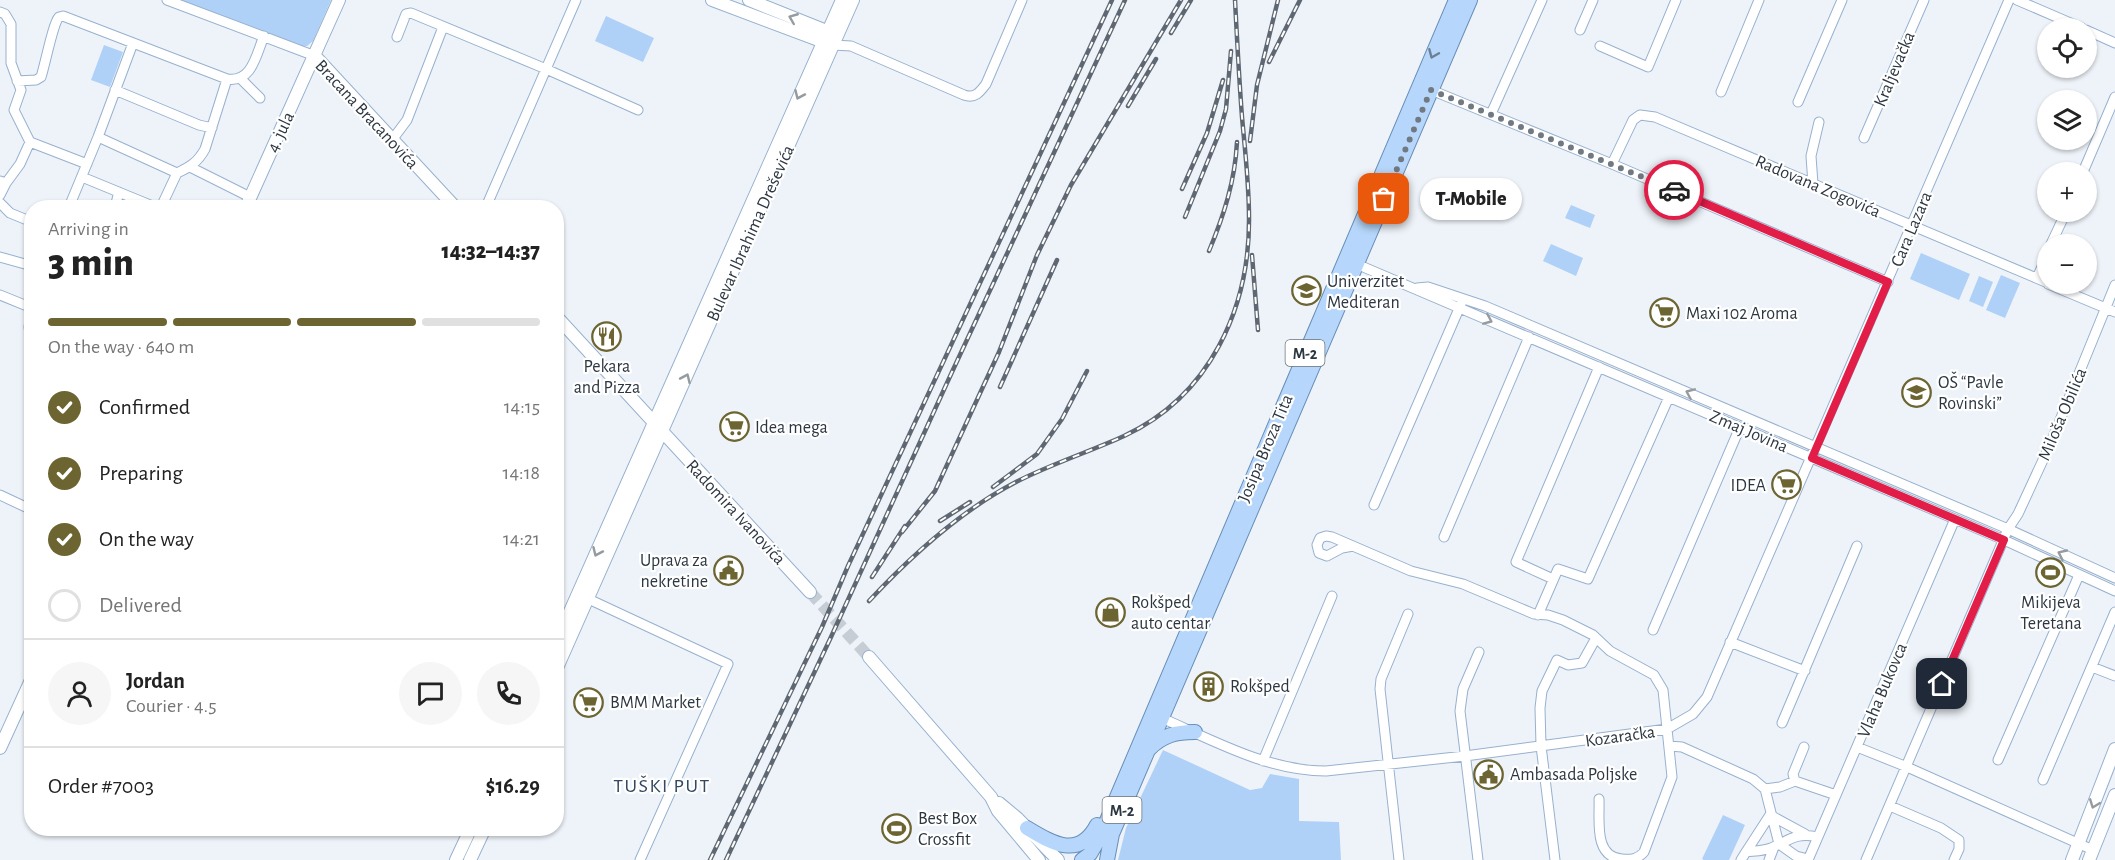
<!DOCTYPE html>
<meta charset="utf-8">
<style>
body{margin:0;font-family:"Alegreya Sans",sans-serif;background:#f6f6f6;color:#222;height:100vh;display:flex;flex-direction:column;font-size:22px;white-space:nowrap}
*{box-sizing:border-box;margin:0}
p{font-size:20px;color:#767676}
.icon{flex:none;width:33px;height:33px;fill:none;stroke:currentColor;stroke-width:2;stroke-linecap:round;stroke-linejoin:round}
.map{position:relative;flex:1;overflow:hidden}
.panel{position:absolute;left:24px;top:200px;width:540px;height:636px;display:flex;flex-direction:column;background:#fff;border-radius:24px;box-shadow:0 2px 4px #0004}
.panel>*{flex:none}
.fabs{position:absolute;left:2037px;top:18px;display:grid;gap:12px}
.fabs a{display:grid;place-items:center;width:60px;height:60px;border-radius:50%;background:#fff;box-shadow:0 2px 4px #0004;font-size:30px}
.pin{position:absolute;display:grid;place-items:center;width:51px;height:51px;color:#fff;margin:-26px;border-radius:12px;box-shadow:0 3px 9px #0006}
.courier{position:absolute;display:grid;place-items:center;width:60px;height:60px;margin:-30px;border:4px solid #e11d48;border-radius:50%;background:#fff;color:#222;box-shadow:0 2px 8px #0007}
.bubble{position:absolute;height:42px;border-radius:21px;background:#fff;box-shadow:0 2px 4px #0004;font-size:20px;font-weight:800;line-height:42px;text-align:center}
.summary em{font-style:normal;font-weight:800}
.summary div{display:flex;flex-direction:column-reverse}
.summary{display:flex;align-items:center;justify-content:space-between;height:102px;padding:0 24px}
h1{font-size:39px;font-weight:800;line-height:45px}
.bar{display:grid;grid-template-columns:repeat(4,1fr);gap:9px 6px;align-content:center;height:72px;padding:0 24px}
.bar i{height:8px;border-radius:4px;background:#e0e0e0}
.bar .active{background:#6c6532}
.bar p{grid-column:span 4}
.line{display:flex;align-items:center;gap:15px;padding:0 24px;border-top:2px solid #e0e0e0}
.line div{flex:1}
.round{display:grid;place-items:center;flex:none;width:63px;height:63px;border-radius:32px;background:#f6f6f6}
ol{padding:0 24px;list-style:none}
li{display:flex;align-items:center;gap:18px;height:66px}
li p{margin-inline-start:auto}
li .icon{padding:6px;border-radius:50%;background:#6c6532;color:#fff;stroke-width:4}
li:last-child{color:#767676}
li i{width:33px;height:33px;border:3px solid #e0e0e0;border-radius:50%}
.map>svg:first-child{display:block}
</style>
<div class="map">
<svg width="2115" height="860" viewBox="0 0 2115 860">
<rect width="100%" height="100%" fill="#eef3f9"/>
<path fill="#afd1f7" d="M 175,0 L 331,0 L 313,41 L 307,46 L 296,46 Z
M 606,16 L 654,38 L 643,62 L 595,41 Z
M 104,45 L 123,52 L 110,87 L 91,80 Z
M 1571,205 L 1595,215 L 1590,228 L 1565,218 Z
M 1551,244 L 1583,258 L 1576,276 L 1543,261 Z
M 1921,253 L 1970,274 L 1959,300 L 1910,279 Z
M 2001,275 L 2020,283 L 2005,318 L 1986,310 Z
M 1979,276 L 1993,282 L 1983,307 L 1969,301 Z
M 1163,750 L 1250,790 L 1262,788 L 1270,774 L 1299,779 L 1299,821 L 1339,822 L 1341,860 L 1118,860 L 1126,828 Z
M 1723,815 L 1745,825 L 1729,860 L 1704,860 L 1702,859 Z"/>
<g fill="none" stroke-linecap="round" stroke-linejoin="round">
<path stroke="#c7cdd4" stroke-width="12" stroke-dasharray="12 6" stroke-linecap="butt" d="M 810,592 L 869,657"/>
<defs>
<path id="street" d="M 167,0 L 315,56
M 2017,0 L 2082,28
M 0,12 L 5,14 L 11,24 L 11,63 L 21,90 L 14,110 L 30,142 L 87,164
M 1580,30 L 1593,0
M 2086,30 L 2115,43
M 397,37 L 406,14 L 411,13 L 546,69 L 638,110
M 833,45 L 851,46 L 964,95 C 975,99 980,92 986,84 L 1022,0
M 1600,46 L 1648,67 L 1676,0
M 241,79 L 260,98
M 17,81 L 36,80 L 41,77 C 45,65 53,23 59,17 L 63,16 L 227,79 C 252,83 256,55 264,36
M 115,90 L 199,125 L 212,128
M 1431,90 L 1612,164 L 1888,282
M 1721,92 L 1759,0
M 1798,102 L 1842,0
M 1491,114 L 1542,0
M 98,137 L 177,173
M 1864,138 L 1924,0
M 392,140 L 407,120 L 443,27
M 1612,164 L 1633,120 L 1640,115 L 1655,117 L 2048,283
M 190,167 L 250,197
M 2083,172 L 2115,97
M 82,177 L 155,207
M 0,181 L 6,183 L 20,164 L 30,142
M 1813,184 L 1811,156 L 1819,122
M 0,195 L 6,183
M 0,203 L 10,213 L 32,222
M 69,207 L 98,137 L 133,43
M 115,207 L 119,192
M 161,207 L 177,173 C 190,167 198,162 205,149 L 227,79
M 486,207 L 576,0
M 2051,244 L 2066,212
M 0,257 L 32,266
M 1354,263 L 2004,540 L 2115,591
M 2037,278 L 2048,253
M 2048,284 L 2115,312
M 1417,288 L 1428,287 L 1485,306 L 2008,529 L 2115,578
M 0,295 L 32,308
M 31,341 L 29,327 L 32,309
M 0,495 L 32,510
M 1374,505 L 1461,304
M 1444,537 L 1529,337
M 1353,546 L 1342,548 L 1327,556 L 1319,553 L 1317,545 L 1320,538 L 1326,536 L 1332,537 L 1411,571 L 1463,584 L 1534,614 L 1548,615 L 1563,620 L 1593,635 L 1610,651 L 1654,675 L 1663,690 L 1672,777 L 1644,852 C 1638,859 1631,860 1622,859 C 1593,857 1600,819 1599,799
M 1553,579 L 1516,562 L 1599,367
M 582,596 L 728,664 L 640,860
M 1538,615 L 1558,569 L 1588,579 L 1669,397
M 1653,630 L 1740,427
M 1730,642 L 1805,671
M 2092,667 L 2115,676
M 1157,716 C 1211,739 1266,771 1326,771 L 1465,756 L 1667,729 L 1693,714 L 1707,697 L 2009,0
M 1782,723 L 1857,546
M 1669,746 L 1682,747 L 1753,779 L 1765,789 L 1779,844 L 1796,856 L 1808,859
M 1804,747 L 1793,774 L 1795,781 L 1836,795
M 1857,747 L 1907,767 L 2093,850
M 1998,760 L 2079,575
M 1263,761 L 1332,596
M 2043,780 L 2115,612
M 1765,789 L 1780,787 L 1795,781
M 1890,806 L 1941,828 L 1959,840 L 1959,849 L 1954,860
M 1746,852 L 1770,815 L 1805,834
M 1399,860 L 1380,689 L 1381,679 L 1408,614
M 1478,860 L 1460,711 L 1463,689 L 1479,652
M 1555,860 L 1541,746 L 1540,708 L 1542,691 L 1557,660 L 1568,665 L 1582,663 L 1596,638
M 1741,860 L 1746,852 C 1754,851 1763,851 1771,848 C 1790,840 1796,832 1818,837
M 1769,860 L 1774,847
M 1808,860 L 1955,519
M 1866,860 L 2008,529 L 2018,514 L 2049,447 L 2115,285"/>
<path id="secondary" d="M 712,0 L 829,44
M 749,0 L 834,34
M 315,56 L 455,207
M 246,207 L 339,0
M 556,316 L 810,592
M 556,643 L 842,0
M 869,657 L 991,797 L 998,811 L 1039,860
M 556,670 L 853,0
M 0,748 L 32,678
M 999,803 L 1017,818 L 1058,860
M 456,860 L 471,828
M 470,860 L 485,828
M 2072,860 L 2115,749
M 2089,860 L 2115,795"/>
<path id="primary" d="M 1149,749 C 1163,735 1176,732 1195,732
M 1027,828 C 1052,843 1079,860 1097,825
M 1082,860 L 1090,854 L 1100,837 L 1456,0
M 1107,860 L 1112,834 L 1470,0"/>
</defs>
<use href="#street" stroke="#98b1ce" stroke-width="11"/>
<use href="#secondary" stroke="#98b1ce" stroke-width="14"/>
<use href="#primary" stroke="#678eb8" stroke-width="16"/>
<use href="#street" stroke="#fff" stroke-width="9"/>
<use href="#secondary" stroke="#fff" stroke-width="12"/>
<use href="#primary" stroke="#b6d7fb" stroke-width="14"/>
<defs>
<path id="rail" d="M 1171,33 L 1191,0
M 1269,62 L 1300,0
M 1128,106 L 1156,59
M 1250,141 L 1257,85 L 1278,0
M 1182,189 L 1207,133 L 1223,80
M 1185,217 L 1220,131 L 1226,109 L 1231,51
M 1209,251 C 1224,215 1235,181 1237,142
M 1252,255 L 1258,330
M 1000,387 L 1057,260
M 993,487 L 1037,454 L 1062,419 L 1087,371
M 940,521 L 970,502
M 902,532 L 935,491 L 999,352 L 1037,255 L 1071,185 L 1181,0
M 872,577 L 905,526
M 869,601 C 911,556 960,511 1016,482 C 1051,464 1089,452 1124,436 C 1210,396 1250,308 1249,217 C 1249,184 1245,150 1242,117 C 1239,78 1237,39 1235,0
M 710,860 L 822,627 L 848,566 L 1112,0
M 726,860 L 831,637 L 952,372 L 1125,0"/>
</defs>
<use href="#rail" stroke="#5f6872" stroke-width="4.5"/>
<use href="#rail" stroke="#fff" stroke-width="2" stroke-dasharray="7" stroke-linecap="butt"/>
</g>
<defs><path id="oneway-chevron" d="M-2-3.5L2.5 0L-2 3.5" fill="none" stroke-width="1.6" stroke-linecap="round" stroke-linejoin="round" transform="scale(1.5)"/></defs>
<g stroke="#969ba0">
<use href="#oneway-chevron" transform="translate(793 18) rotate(-158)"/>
<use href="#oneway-chevron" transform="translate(799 95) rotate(114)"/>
<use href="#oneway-chevron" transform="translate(1488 320) rotate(23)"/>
<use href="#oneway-chevron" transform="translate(686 378) rotate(-66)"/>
<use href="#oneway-chevron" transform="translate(1690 393) rotate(-157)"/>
<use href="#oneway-chevron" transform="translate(597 552) rotate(114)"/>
<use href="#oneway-chevron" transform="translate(2062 554) rotate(-155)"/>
<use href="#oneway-chevron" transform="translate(2094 804) rotate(111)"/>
</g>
<use stroke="#6b7f95" href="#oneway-chevron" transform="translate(1433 54) rotate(113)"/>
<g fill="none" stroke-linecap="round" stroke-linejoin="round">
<path stroke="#717982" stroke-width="6" stroke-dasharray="0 10.8" d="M 1384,199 L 1431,90 L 1674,190"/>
<path stroke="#e11d48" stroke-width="8" d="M 1674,190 L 1888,282 L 1812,458 L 2004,540 L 1942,684"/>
</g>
<defs>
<symbol id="university-ring" viewBox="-11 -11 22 22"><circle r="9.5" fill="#fff" stroke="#6c6532" stroke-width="1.5"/><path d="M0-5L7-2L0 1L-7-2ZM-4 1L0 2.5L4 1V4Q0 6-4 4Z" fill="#6c6532"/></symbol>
<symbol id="supermarket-ring" viewBox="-11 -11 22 22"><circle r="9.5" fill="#fff" stroke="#6c6532" stroke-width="1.5"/><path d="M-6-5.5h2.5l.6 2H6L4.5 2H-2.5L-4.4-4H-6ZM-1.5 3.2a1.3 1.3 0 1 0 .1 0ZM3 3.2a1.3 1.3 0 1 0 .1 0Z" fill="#6c6532"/></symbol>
<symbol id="restaurant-ring" viewBox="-11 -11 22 22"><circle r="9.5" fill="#fff" stroke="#6c6532" stroke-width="1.5"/><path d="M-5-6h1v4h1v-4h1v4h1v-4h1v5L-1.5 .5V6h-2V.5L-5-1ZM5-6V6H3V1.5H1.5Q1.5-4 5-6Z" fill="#6c6532"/></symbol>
<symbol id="school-ring" viewBox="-11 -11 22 22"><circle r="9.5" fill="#fff" stroke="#6c6532" stroke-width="1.5"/><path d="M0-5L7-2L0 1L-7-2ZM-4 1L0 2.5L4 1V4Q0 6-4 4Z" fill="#6c6532"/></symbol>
<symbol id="civic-ring" viewBox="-11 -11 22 22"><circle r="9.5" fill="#fff" stroke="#6c6532" stroke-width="1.5"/><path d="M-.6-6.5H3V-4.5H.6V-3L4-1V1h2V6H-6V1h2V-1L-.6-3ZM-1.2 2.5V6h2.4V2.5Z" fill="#6c6532"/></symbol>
<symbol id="stadium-ring" viewBox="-11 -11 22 22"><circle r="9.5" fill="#fff" stroke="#6c6532" stroke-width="1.5"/><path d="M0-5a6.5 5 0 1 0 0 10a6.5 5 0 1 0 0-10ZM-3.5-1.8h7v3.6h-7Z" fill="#6c6532"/></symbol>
<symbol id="shop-ring" viewBox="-11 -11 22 22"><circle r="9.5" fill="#fff" stroke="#6c6532" stroke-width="1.5"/><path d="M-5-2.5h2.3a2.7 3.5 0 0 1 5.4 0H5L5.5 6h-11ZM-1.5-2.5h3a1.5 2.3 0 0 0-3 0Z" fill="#6c6532"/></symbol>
<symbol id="building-ring" viewBox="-11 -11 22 22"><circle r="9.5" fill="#fff" stroke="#6c6532" stroke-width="1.5"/><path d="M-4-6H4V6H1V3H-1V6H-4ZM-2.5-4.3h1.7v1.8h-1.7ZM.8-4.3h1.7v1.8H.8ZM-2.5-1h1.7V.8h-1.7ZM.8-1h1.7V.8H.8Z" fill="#6c6532"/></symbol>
</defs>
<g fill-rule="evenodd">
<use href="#university-ring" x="1290" y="274" width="33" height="33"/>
<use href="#supermarket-ring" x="1648" y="296" width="33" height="33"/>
<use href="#restaurant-ring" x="590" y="320" width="33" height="33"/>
<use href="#school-ring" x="1900" y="376" width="33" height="33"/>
<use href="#supermarket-ring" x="718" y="410" width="33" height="33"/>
<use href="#supermarket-ring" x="1770" y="468" width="33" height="33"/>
<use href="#civic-ring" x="712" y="554" width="33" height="33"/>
<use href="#stadium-ring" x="2034" y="556" width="33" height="33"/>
<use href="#shop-ring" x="1094" y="596" width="33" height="33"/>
<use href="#building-ring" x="1192" y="670" width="33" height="33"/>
<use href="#supermarket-ring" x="572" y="686" width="33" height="33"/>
<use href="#civic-ring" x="1472" y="758" width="33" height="33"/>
<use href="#stadium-ring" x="880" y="812" width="33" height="33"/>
</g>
<g text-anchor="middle" stroke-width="4.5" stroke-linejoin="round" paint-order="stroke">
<g fill="#fff" stroke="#6c737b" stroke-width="1.5">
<rect x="1285.5" y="340" width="39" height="26" rx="4.5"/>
<rect x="1102.5" y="797" width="39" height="26" rx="4.5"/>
</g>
<g font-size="16" font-weight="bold" fill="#2d3742">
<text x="1305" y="359">M-2</text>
<text x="1122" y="816">M-2</text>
</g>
<g font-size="18" fill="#2d3742" stroke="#fff">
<text transform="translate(1894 69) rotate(-67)" y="6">Kraljevačka</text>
<text transform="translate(367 114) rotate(47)" y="6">Bracana Bracanovića</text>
<text transform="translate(280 132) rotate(-65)" y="6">4. jula</text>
<text transform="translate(1818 186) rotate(23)" y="6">Radovana Zogovića</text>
<text transform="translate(1911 229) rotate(-67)" y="6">Cara Lazara</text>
<text transform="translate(750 233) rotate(-66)" y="6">Bulevar Ibrahima Dreševića</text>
<text transform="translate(2062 414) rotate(-67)" y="6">Miloša Obilića</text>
<text transform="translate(1749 431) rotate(23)" y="6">Zmaj Jovina</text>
<text transform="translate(1265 448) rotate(-67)" y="6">Josipa Broza Tita</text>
<text transform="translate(736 512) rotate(47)" y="6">Radomira Ivanovića</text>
<text transform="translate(1882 690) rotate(-67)" y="6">Vlaha Bukovca</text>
<text transform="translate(1620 736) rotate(-8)" y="6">Kozaračka</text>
</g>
<g font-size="18" fill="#2d3742" stroke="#fff" text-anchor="start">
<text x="1327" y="287">Univerzitet<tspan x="1327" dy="21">Mediteran</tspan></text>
<text x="1686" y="319">Maxi 102 Aroma</text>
<text x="607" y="372" text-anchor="middle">Pekara<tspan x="607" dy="21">and Pizza</tspan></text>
<text x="1938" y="388">OŠ “Pavle<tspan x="1938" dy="21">Rovinski”</tspan></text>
<text x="755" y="433">Idea mega</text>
<text x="1766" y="491" text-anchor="end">IDEA</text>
<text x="708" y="566" text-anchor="end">Uprava za<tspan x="708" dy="21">nekretine</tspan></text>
<text x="1131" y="608">Rokšped<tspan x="1131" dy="21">auto centar</tspan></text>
<text x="2051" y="608" text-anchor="middle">Mikijeva<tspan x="2051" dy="21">Teretana</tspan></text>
<text x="1230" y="692">Rokšped</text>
<text x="610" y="708">BMM Market</text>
<text x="1510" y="780">Ambasada Poljske</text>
<text x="918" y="824">Best Box<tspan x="918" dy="21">Crossfit</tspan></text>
</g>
<g font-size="20" letter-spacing="1.5" fill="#334961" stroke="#fff">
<text x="662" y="792">TUŠKI PUT</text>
</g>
</g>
</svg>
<div class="fabs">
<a><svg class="icon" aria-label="locate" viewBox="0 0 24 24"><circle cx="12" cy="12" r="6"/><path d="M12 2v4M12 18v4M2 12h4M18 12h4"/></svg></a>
<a><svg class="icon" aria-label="layers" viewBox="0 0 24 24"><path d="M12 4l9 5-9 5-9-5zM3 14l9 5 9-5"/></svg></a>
<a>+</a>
<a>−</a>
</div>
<div class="pin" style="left:1384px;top:199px;background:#ea580c"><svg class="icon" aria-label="bag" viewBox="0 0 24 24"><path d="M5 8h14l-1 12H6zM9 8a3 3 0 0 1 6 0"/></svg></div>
<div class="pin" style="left:1942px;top:684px;background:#1f2937"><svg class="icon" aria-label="home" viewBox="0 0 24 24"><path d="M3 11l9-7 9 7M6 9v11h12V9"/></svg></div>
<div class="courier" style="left:1674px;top:190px"><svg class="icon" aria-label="car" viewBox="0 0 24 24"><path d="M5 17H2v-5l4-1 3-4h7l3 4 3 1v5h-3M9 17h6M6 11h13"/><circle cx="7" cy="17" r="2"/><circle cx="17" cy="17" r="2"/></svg></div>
<div class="bubble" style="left:1420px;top:178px;width:102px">T-Mobile</div>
<section class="panel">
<div class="summary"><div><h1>3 min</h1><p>Arriving in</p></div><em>14:32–14:37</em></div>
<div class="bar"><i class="active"></i><i class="active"></i><i class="active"></i><i></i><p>On the way · 640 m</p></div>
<ol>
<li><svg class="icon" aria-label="check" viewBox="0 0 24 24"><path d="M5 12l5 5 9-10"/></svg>Confirmed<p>14:15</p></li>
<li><svg class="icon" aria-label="check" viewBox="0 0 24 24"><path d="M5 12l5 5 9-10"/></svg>Preparing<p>14:18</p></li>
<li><svg class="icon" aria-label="check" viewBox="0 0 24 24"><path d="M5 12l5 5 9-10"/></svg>On the way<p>14:21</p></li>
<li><i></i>Delivered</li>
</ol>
<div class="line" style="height:108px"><a class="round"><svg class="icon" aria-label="person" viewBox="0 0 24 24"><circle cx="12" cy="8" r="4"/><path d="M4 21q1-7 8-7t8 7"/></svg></a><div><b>Jordan</b><p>Courier · 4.5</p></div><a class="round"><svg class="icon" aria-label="chat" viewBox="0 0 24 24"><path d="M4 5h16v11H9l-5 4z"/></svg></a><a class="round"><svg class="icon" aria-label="phone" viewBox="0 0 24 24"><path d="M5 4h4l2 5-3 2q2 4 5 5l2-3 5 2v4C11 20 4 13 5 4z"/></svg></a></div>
<div class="line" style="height:78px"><div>Order #7003</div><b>$16.29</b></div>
</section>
</div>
